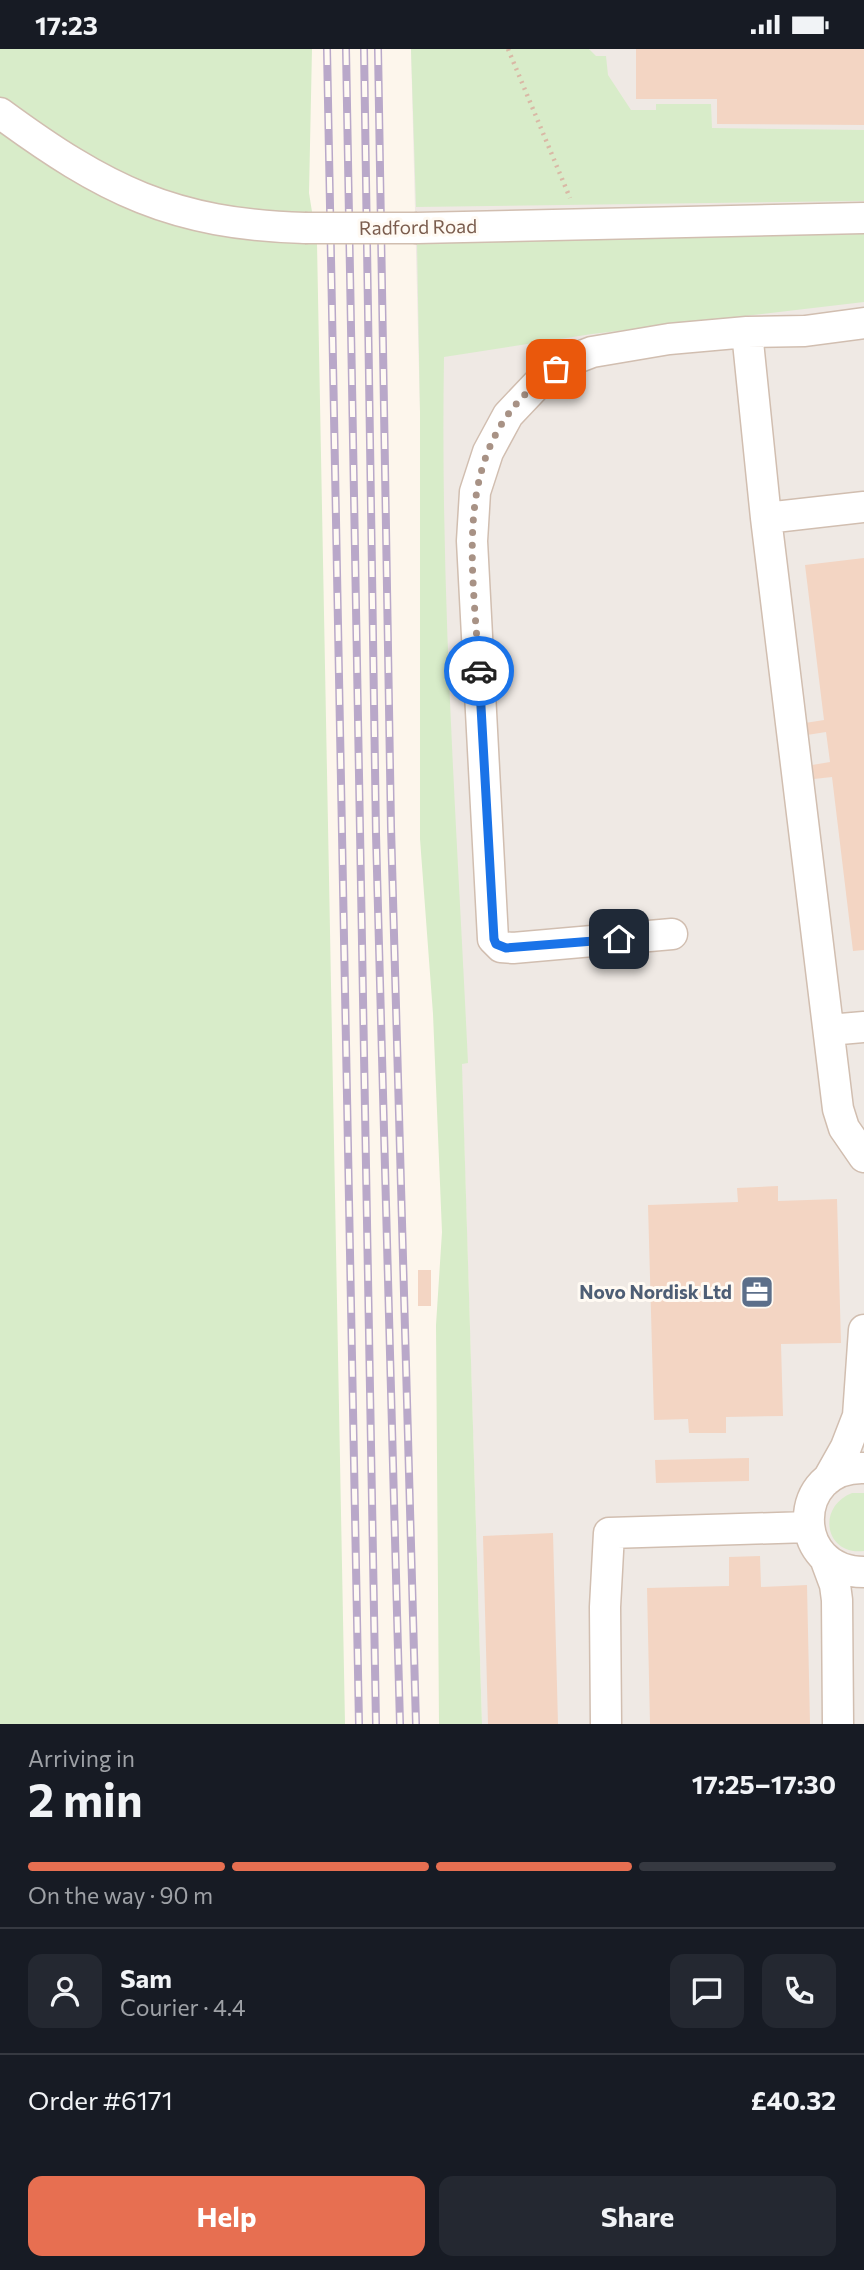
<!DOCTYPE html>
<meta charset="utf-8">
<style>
body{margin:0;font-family:Commissioner,sans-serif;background:#242831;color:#f1f3f6;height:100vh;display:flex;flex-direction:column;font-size:26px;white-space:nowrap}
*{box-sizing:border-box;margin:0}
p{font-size:23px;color:#9ea1a6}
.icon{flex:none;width:38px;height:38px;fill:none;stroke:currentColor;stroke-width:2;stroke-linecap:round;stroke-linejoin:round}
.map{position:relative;height:1675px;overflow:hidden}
.drawer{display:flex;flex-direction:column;background:#171b24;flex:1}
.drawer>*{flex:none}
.pin{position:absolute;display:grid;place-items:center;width:60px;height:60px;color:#fff;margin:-30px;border-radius:14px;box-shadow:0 4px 10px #0006}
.courier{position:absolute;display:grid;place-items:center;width:70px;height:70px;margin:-35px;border:5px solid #1a73e8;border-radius:50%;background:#fff;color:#222;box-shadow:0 2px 9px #0007}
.headline em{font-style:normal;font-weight:700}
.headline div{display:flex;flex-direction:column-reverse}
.headline{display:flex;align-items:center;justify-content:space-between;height:119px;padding:0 28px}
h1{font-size:46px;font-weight:700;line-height:52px}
.bar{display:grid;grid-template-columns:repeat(4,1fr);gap:10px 7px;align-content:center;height:84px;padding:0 28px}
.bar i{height:9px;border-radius:5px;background:#363941}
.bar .current{background:#e76f51}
.bar p{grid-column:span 4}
.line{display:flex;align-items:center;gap:18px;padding:0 28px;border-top:2px solid #363941}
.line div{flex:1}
.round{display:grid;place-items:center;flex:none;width:74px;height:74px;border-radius:14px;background:#242831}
.primary-button{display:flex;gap:14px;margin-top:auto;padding:14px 28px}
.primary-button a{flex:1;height:80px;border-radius:14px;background:#e76f51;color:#fff;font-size:28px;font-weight:700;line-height:80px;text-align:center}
.primary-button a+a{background:#242831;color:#f1f3f6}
.status{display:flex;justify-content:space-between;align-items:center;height:49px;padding:0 35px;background:#171b24;direction:ltr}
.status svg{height:19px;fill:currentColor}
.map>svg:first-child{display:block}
</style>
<div class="status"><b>17:23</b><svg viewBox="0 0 49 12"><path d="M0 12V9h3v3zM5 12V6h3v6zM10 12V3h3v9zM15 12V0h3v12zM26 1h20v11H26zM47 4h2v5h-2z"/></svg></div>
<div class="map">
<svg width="864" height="1675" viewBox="0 0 864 1675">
<rect width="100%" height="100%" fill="#fdf6ec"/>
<path fill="#efe9e4" d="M 411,0 L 864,0 L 864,1675 L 482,1675 L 462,1025 L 420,363 Z"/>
<path fill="#d8ecc9" d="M 0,0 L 312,0 L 309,144 L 317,194 L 345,1675 L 0,1675 Z
M 411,0 L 589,0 L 596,7 L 606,7 L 608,26 L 631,61 L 656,61 L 656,55 L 711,55 L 712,79 L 864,81 L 864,152 L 416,158 Z
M 864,185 L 864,253 L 592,285 L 444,308 C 440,543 457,779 468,1014 L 462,1015 L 482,1675 L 439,1675 L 436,1276 L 442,1183 L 433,965 L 420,790 L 420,363 L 417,192 Z
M 852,1444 L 864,1444 L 864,1502 C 825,1507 816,1458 852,1444 Z"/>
<path fill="#f3d5c3" d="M 636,0 L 864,0 L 864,76 L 717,75 L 717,50 L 636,50 Z
M 864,509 L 864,901 L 853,902 L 832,728 L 814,730 L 812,716 L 830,713 L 826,683 L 807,686 L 805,674 L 824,671 L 805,516 Z
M 778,1137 L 778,1152 L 837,1150 L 841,1294 L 781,1295 L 783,1367 L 726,1368 L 726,1384 L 689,1384 L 688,1370 L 654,1371 L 648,1156 L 738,1153 L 737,1139 Z
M 418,1221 L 431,1221 L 431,1257 L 418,1257 Z
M 749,1409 L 749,1432 L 656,1434 L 655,1411 Z
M 553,1484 L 558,1675 L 488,1675 L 483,1487 Z
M 760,1507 L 761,1538 L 807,1536 L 810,1675 L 650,1675 L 647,1539 L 729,1537 L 729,1508 Z"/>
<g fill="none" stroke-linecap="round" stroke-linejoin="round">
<defs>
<path id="minor" d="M 0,64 C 105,141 172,175 305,179
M 417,179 L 864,169
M 864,274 L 805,282 L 747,283 L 766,469 L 838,1060 L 844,1079 L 864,1108
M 766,469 L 864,458
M 672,885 L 513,899 L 501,898 L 493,890 L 472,492 L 475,443 L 488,403 L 508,366 L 544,328 L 566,313 L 592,303 L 669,290 L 747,283
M 829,981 L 864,978
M 864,1419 C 791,1417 790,1523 864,1523
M 828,1430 L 846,1398 L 858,1367 L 864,1281
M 825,1509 L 835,1536 L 837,1551 L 838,1675
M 606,1675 L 605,1558 L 609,1484 L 809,1478"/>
</defs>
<use href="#minor" stroke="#d1beb0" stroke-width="33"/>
<path stroke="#d9b8a5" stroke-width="4.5" stroke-dasharray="2 5" stroke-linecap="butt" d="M 508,0 L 570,149"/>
<use href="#minor" stroke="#fff" stroke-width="30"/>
<defs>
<path id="rail" d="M 327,0 L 359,1675
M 346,0 L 376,1675
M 364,0 L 376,785 L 400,1675
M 378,0 L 391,778 L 416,1675"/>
</defs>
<use href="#rail" stroke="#b9a8c9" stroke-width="8"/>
<use href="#rail" stroke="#fffaf3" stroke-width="5" stroke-dasharray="16" stroke-linecap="butt"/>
<defs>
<path id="minor-bridge" d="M 305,179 L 417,179"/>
</defs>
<use href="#minor-bridge" stroke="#d1beb0" stroke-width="33" stroke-linecap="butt"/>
<use href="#minor-bridge" stroke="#fff" stroke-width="30"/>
</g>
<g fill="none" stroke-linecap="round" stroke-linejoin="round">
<path stroke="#a89285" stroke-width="7" stroke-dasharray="0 12.6" d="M 479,622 C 473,511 448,392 556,320"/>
<path stroke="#1a73e8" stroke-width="9" d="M 479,622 L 494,890 L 496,895 L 506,899 L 619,890"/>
</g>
<defs>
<symbol id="office-square" viewBox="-11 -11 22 22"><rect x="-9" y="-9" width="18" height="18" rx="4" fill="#5c6f8a" stroke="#fffaf3"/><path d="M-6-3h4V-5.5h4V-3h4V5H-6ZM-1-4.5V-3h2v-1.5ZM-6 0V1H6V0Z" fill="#fff"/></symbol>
</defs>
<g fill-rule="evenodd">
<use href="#office-square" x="738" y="1224" width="38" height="38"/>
</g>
<g text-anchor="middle" stroke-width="6" stroke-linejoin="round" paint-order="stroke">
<g font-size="19" fill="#7a5c4d" stroke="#fffaf3">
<text transform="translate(418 178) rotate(-1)" y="7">Radford Road</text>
</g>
<g font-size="19" font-weight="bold" fill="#4e5e75" stroke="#fffaf3" text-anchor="end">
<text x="732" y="1250">Novo Nordisk Ltd</text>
</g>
</g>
</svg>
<div class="pin" style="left:556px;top:320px;background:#ea580c"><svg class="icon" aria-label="bag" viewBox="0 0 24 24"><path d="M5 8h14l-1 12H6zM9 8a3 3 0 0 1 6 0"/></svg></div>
<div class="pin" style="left:619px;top:890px;background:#1f2937"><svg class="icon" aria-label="home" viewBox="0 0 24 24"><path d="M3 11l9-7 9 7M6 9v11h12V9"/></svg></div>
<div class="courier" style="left:479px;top:622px"><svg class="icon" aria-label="car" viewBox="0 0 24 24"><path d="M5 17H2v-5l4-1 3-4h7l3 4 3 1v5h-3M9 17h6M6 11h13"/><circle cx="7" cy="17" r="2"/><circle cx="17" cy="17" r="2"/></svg></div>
</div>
<section class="drawer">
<div class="headline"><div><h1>2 min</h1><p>Arriving in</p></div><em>17:25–17:30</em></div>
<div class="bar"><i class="current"></i><i class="current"></i><i class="current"></i><i></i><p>On the way · 90 m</p></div>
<div class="line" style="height:126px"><a class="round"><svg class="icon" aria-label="person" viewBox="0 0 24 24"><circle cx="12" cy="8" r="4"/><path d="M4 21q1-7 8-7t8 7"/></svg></a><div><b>Sam</b><p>Courier · 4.4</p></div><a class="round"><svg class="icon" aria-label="chat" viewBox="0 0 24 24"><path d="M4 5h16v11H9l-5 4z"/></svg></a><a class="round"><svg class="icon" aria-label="phone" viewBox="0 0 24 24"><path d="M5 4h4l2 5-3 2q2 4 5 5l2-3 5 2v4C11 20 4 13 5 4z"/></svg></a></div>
<div class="line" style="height:91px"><div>Order #6171</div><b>£40.32</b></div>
<div class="primary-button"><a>Help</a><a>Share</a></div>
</section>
